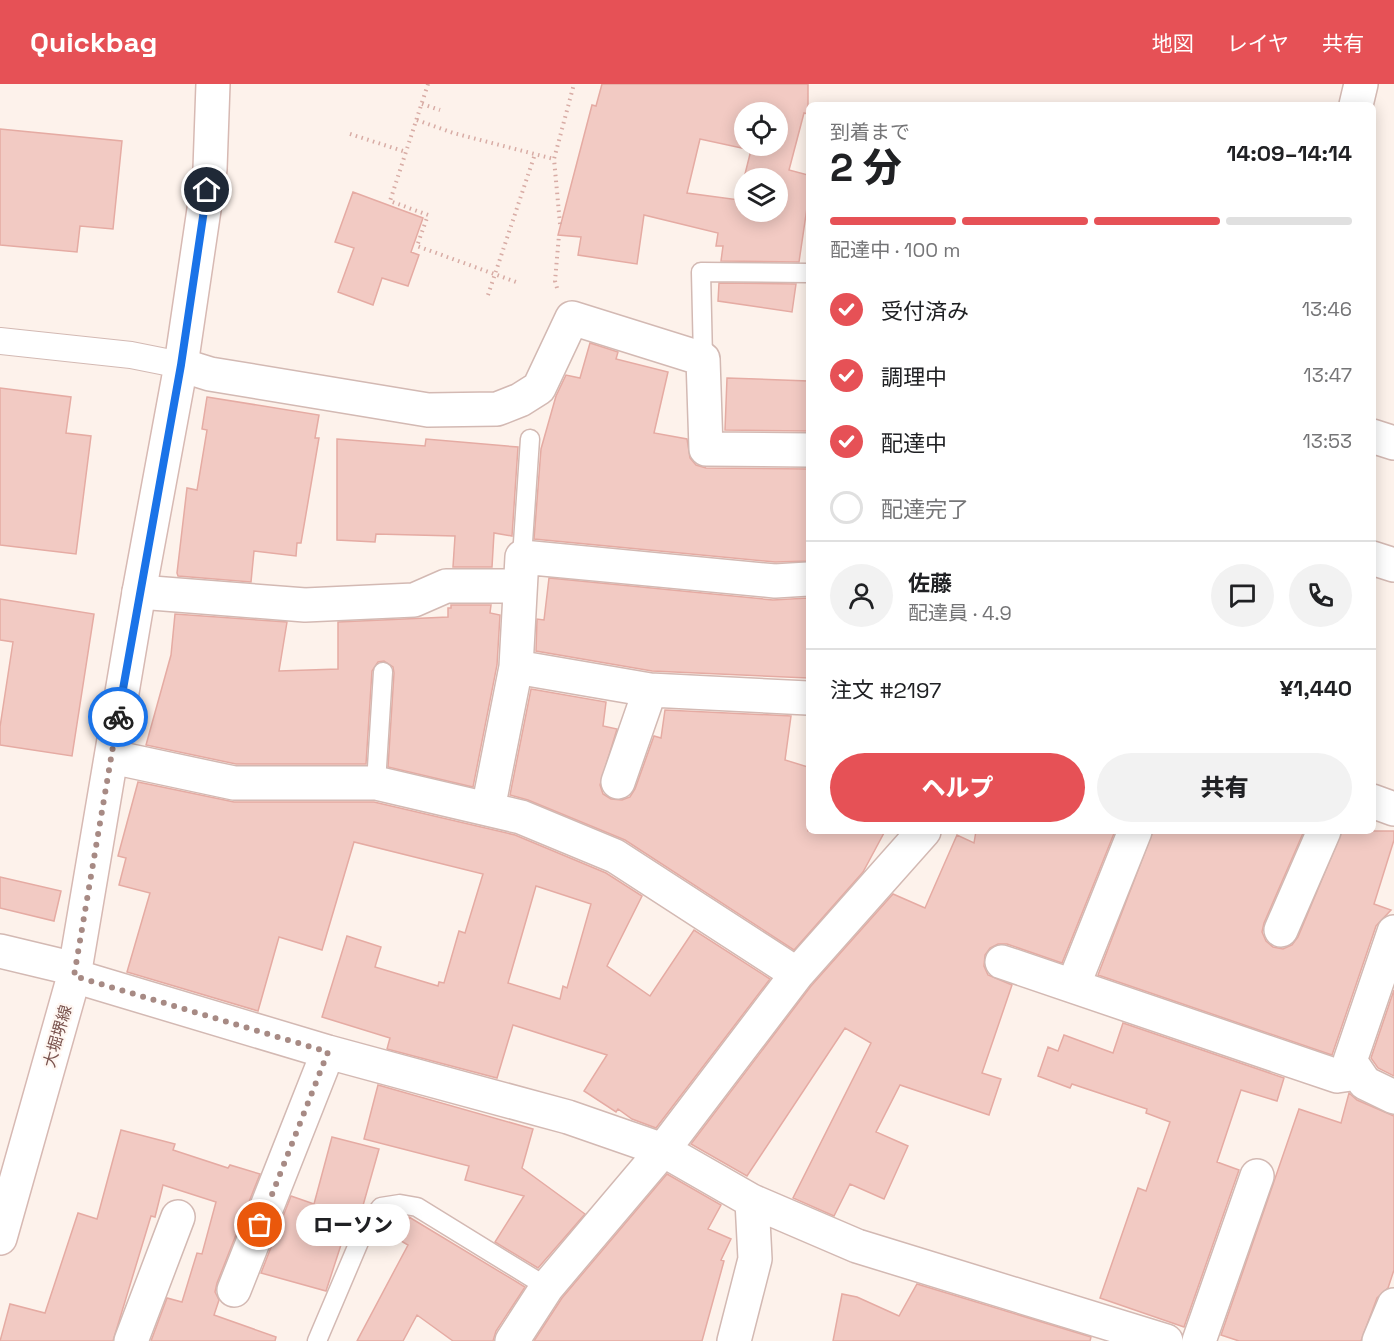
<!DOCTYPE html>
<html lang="ja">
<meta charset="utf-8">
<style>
body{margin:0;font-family:"Space Grotesk","Noto Sans JP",sans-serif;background:#f2f2f2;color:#202124;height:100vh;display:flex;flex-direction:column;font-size:22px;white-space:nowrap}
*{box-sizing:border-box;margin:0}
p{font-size:20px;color:#757577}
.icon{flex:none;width:33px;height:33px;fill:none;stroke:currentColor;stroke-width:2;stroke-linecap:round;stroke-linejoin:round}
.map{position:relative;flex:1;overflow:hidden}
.details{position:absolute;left:806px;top:18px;width:570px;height:732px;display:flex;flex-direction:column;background:#fff;border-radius:9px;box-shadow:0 3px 15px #0003}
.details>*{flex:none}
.tools{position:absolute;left:734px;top:18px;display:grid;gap:12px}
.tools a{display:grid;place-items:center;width:54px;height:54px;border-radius:50%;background:#fff;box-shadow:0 3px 15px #0003;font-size:30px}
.pin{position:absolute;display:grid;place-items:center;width:51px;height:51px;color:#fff;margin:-26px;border:3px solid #fff;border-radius:50%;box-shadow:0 2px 6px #0007}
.courier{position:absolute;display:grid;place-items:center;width:60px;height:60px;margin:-30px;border:4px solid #1a73e8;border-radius:50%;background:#fff;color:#222;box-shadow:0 2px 8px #0007}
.bubble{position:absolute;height:42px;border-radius:21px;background:#fff;box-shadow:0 3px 15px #0003;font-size:20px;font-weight:800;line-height:42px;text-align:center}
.summary em{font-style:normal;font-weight:800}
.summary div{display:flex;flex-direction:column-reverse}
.summary{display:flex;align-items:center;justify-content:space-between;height:102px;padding:0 24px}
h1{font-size:39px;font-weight:800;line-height:45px}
.bar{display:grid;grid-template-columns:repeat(4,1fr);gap:9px 6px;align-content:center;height:72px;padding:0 24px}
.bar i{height:8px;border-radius:4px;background:#e0e0e0}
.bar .on{background:#e65156}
.bar p{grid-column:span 4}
.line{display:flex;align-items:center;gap:15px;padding:0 24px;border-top:2px solid #e0e0e0}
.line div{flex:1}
.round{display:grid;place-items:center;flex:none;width:63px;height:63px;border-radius:32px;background:#f2f2f2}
ol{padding:0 24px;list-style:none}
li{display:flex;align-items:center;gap:18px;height:66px}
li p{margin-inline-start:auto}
li .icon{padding:6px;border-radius:50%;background:#e65156;color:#fff;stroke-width:4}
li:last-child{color:#757577}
li i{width:33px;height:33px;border:3px solid #e0e0e0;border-radius:50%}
.primary-button{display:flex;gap:12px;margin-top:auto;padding:12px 24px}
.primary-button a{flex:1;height:69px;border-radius:36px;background:#e65156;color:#fff;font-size:24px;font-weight:800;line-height:69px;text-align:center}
.primary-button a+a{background:#f2f2f2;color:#202124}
header{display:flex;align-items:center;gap:36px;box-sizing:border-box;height:84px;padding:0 30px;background:#e65156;color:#fff}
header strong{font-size:28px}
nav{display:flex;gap:33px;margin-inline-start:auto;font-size:21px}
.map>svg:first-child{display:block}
</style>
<header>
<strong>Quickbag</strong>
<nav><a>地図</a><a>レイヤ</a><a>共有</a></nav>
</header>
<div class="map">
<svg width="1394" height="1257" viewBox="0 0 1394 1257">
<rect width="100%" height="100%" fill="#fdf2eb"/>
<path fill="#f2cac3" stroke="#e5aba3" stroke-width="1.5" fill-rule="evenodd" d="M 602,0 L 808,0 L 808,30 L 804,29 L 789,86 L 808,91 L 808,117 L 799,178 L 721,177 L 723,162 L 716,162 L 718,149 L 644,131 L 637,180 L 578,171 L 581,153 L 558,151 L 592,21 L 596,22 ZM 744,28 L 777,28 L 777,62 L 744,62 ZM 700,55 L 751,66 L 744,94 L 777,94 L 777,128 L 744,128 L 744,95 L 739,116 L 687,109 Z
M 0,45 L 122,57 L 113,145 L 80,142 L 77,168 L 0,161 Z
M 353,108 L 423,134 L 411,168 L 419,171 L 408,202 L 382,194 L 373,221 L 338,208 L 354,164 L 335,158 Z
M 719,199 L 796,200 L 792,228 L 718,217 Z
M 590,259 L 618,268 L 616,275 L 668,288 L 654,349 L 687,355 L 690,374 L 696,381 L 706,384 L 808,385 L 808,477 L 775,478 L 534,455 L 541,365 L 556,312 L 566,291 L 580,294 Z
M 727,294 L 808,297 L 808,347 L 725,346 Z
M 0,304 L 71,313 L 66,349 L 91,352 L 76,470 L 0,461 Z
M 207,313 L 319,331 L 315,354 L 319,354 L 301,459 L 297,459 L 296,472 L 254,467 L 251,498 L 178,492 L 177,489 L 187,404 L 197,406 L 207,346 L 202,345 Z
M 337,355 L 425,362 L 426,355 L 518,363 L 512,452 L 494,449 L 492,483 L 453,483 L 455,452 L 376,450 L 375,458 L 337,456 Z
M 549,494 L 773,516 L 808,514 L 808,594 L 652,587 L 536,567 L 537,535 L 544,536 Z
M 0,515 L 94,530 L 72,672 L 0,661 L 0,643 L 13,558 L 0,556 Z
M 451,521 L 491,521 L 490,529 L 500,531 L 497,581 L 473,703 L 388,683 L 394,589 L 393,583 L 384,577 L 378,578 L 372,587 L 366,680 L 236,680 L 146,661 L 171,571 L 175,530 L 287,538 L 279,587 L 338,585 L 338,538 L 448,533 L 448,524 L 451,524 Z
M 531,605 L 606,618 L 603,642 L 617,645 L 600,701 L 603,710 L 611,715 L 622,716 L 630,713 L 635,705 L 654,652 L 661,654 L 665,626 L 791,632 L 785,676 L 808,683 L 808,747 L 885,747 L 863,788 L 794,866 L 625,756 L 528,716 L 510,711 Z
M 138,698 L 234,718 L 374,718 L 515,751 L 606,789 L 642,812 L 607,882 L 650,912 L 694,846 L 770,895 L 656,1044 L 632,1035 L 618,1025 L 616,1028 L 584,1007 L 607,971 L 513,941 L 497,994 L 387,965 L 390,954 L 322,933 L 347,852 L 381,863 L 375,883 L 438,902 L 439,898 L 444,899 L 459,847 L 465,849 L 483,790 L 354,758 L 322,866 L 279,853 L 258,927 L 127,888 L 150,809 L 119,801 L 126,774 L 118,772 ZM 536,802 L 591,820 L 567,904 L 563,902 L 560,915 L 508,899 Z
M 976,747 L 1115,747 L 1062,879 L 1007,860 L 998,860 L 990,864 L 985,871 L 984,882 L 988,891 L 1012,901 L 982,989 L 1001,995 L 989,1031 L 900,1001 L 876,1048 L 908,1062 L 884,1115 L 850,1100 L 834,1132 L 793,1114 L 871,959 L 845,944 L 747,1092 L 691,1060 L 811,902 L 893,810 L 925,824 L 957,751 L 974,759 Z
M 1153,747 L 1304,747 L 1264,839 L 1262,848 L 1266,857 L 1273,863 L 1283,865 L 1292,861 L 1298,853 L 1342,747 L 1394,747 L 1394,756 L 1374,820 L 1391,826 L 1376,842 L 1332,971 L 1098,891 Z
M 0,793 L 61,807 L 54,837 L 0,824 Z
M 1394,906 L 1394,992 L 1378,984 L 1371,974 Z
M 1123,939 L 1284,994 L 1277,1017 L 1241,1006 L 1217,1078 L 1239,1086 L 1184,1243 L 1100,1214 L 1138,1104 L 1146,1107 L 1170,1038 L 1146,1029 L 1147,1025 L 1072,1000 L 1070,1004 L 1038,992 L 1048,963 L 1058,967 L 1064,951 L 1113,969 Z
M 378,1001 L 533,1045 L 522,1084 L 585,1130 L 538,1184 L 495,1158 L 524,1112 L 465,1096 L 469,1082 L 364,1055 Z
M 1349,1009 L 1357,1016 L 1394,1032 L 1394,1186 L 1388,1204 L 1377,1214 L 1361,1257 L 1239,1257 L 1221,1251 L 1299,1025 L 1341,1039 Z
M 121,1046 L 175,1060 L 173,1066 L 228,1084 L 230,1081 L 260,1090 L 217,1199 L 215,1208 L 219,1216 L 214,1231 L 276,1253 L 275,1257 L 151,1257 L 167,1214 L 182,1218 L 197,1169 L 202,1170 L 216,1118 L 163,1101 L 155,1133 L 151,1132 L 113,1257 L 0,1257 L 10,1220 L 45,1229 L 78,1129 L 97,1135 Z
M 332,1053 L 379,1065 L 360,1132 L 352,1127 L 326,1207 L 261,1189 L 291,1112 L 314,1120 Z
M 667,1090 L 721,1121 L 708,1145 L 731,1155 L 721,1176 L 724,1177 L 702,1257 L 534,1257 L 562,1214 Z
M 409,1133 L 525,1203 L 496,1247 L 493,1257 L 453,1257 L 417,1231 L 403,1257 L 357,1257 L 408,1161 L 396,1154 Z
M 917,1200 L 1091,1253 L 1090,1257 L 833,1257 L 842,1210 L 857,1213 L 899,1232 Z"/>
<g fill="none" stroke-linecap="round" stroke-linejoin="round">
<defs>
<path id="service" d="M 703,275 L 701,188 L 808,189
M 522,473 L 530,355
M 376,699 L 383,588
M 317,1257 L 365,1144 L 381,1123 L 400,1120 L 417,1123 L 547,1203"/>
<path id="pedestrian" d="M 0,257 L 131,271 L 181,281"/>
<path id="minor" d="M 1356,21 L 1361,0
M 181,281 L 210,290 L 428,326 L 497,325 L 520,316 L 539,304 L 572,234 L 703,275 L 706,365 L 808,366
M 1372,352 L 1394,359
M 1372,474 L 1394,481
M 139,508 L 305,521 L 414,516 L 446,502 L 520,502
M 516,583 L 650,606 L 808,614
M 112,673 L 234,699 L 376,699 L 521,733 L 615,772 L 797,890
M 618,698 L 650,606
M 1372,717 L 1394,725
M 488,725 L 516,583 L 522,473 L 775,497 L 808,495
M 1281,846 L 1324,747
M 1394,848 L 1350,977 L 1365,999 L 1394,1013
M 0,867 L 75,885
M 1002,878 L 1337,992 L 1358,989
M 74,892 L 328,968 L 568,1033 L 663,1066 L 752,1117 L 857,1162 L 1166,1257
M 1073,902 L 1135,747
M 234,1206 L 328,968
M 131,1257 L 178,1133
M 512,1257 L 547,1203 L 663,1066 L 797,890 L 924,747
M 734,1257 L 755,1175 L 752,1117
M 1199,1257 L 1257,1092
M 1379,1257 L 1394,1221"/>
<path id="secondary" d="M 0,1154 L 74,892 L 139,508 L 181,281 L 210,85 L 213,0"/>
</defs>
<use href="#service" stroke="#d3b9b3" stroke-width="21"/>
<use href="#pedestrian" stroke="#d3b9b3" stroke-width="28"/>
<use href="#minor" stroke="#d3b9b3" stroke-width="36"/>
<use href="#secondary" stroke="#d7b9b3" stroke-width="36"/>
<path stroke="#d8aca5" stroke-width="4" stroke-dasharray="1.5 4.5" stroke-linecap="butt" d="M 428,0 L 390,117 L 428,131 L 417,162 L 519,199
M 422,20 L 440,26
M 417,36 L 453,49 L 554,75
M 350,50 L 406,68
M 560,140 L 554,75 L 574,0
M 557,204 L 555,197 L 559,151
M 488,211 L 535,70"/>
<use href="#service" stroke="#fff" stroke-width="18"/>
<use href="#pedestrian" stroke="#fff" stroke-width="26"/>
<use href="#minor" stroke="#fff" stroke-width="33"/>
<use href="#secondary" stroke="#fff" stroke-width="33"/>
</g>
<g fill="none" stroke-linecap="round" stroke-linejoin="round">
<path stroke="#a78a84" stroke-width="6" stroke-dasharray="0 10.8" d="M 118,633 L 74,892 L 328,968 L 260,1141"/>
<path stroke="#1a73e8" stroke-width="8" d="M 118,633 L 181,281 L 207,106"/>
</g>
<g text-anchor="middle" stroke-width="4.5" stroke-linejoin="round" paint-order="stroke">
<g font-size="16" fill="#79524d" stroke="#fff7f2">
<text transform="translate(57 952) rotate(-74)" y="6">大堀堺線</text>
</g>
</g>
</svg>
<div class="tools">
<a><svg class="icon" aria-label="locate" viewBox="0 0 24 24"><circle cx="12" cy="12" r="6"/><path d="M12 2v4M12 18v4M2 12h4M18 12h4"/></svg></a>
<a><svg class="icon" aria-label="layers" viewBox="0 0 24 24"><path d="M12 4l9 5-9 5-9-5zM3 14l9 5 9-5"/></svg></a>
</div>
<div class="pin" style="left:260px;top:1141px;background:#ea580c"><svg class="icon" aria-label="bag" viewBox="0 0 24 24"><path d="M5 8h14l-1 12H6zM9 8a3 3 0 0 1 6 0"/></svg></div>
<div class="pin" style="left:207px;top:106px;background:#1f2937"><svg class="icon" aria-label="home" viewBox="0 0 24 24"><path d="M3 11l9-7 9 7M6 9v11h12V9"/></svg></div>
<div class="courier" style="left:118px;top:633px"><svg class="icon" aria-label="bike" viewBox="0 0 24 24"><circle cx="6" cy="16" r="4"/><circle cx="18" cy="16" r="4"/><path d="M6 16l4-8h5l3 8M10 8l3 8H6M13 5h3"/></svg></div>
<div class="bubble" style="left:296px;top:1120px;width:114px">ローソン</div>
<section class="details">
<div class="summary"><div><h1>2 分</h1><p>到着まで</p></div><em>14:09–14:14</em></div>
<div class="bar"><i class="on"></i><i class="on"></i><i class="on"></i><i></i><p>配達中 · 100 m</p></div>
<ol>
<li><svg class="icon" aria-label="check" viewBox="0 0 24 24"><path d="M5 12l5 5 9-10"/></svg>受付済み<p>13:46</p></li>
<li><svg class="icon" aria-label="check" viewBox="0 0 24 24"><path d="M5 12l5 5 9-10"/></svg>調理中<p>13:47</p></li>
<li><svg class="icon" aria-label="check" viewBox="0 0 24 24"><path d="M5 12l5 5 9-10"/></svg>配達中<p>13:53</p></li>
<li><i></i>配達完了</li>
</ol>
<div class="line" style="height:108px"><a class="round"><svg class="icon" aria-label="person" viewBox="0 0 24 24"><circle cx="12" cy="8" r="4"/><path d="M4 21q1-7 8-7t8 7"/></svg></a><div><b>佐藤</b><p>配達員 · 4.9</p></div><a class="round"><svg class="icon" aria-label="chat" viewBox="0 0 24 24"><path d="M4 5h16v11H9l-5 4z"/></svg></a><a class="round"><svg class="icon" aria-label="phone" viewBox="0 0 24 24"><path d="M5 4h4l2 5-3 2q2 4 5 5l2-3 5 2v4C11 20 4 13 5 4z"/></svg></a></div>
<div class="line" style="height:78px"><div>注文 #2197</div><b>¥1,440</b></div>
<div class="primary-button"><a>ヘルプ</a><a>共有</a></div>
</section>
</div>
